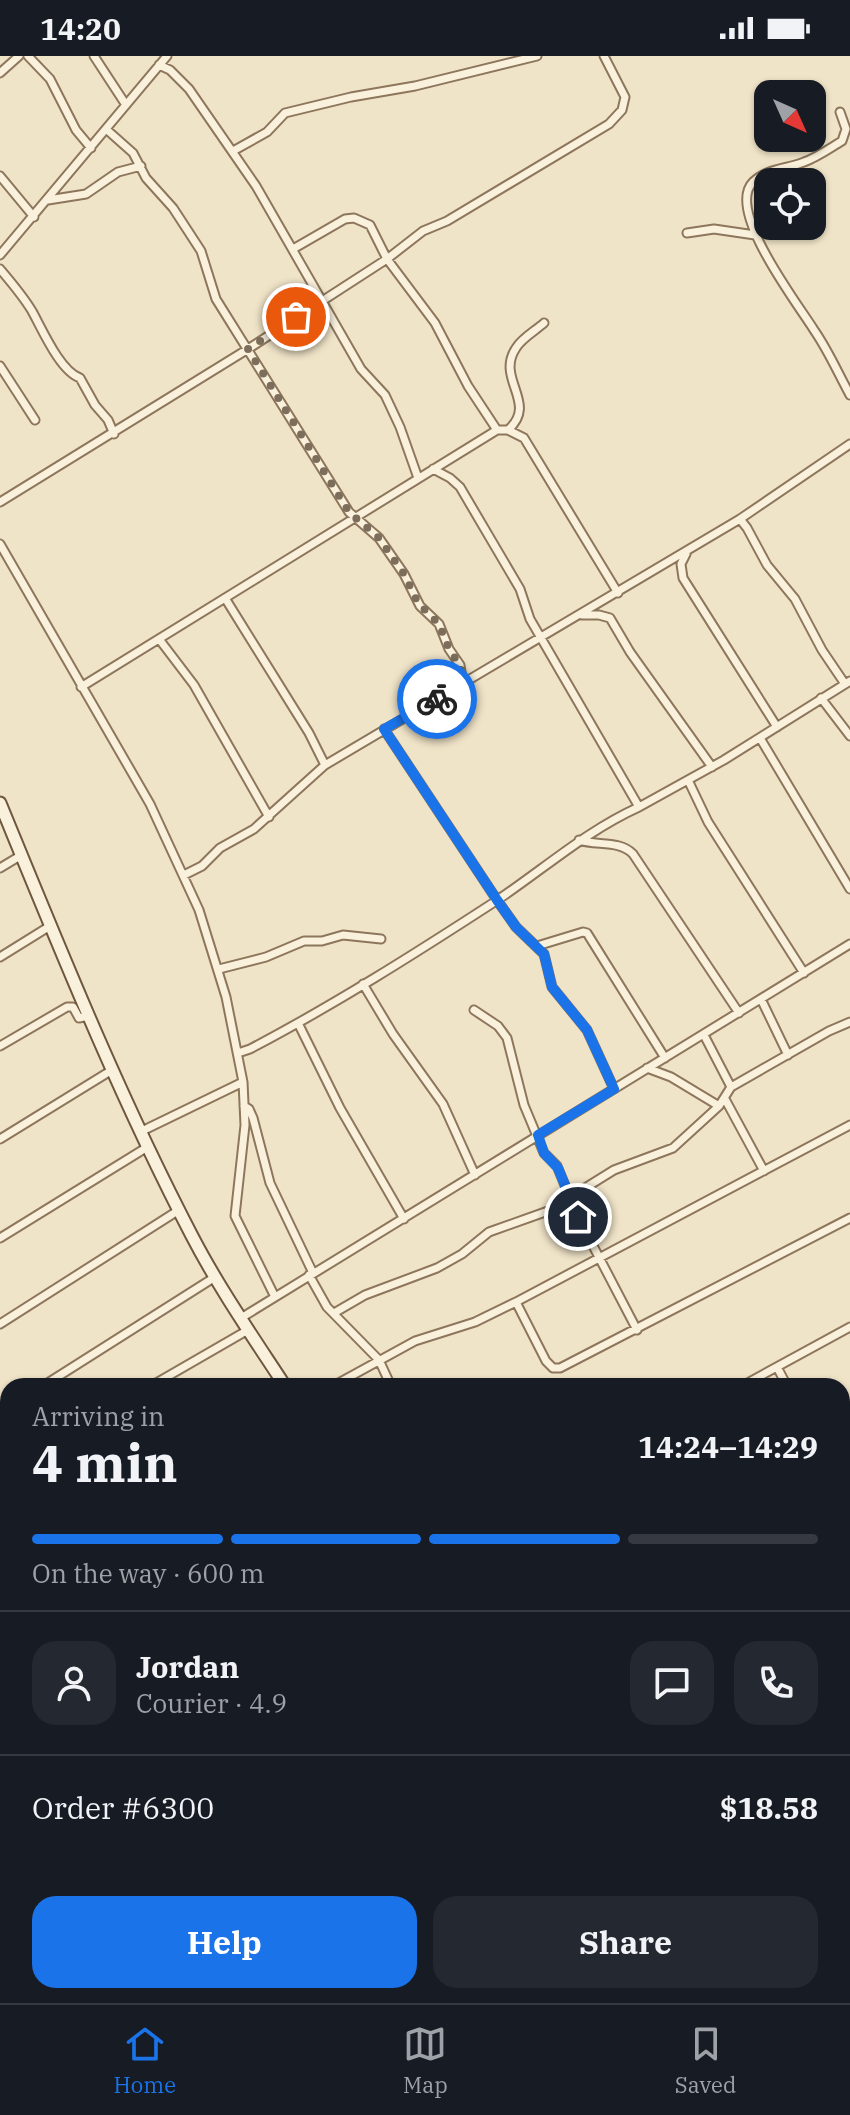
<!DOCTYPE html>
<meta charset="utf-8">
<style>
body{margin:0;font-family:"IBM Plex Serif",serif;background:#242831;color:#f1f3f6;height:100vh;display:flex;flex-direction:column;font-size:30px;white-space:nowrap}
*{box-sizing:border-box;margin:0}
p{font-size:26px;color:#9ea1a6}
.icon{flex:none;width:44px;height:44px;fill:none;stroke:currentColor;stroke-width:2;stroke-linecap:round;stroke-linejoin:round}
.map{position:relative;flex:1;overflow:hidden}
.panel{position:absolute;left:0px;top:1322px;width:850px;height:626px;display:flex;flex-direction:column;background:#171b24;border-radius:24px 24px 0 0;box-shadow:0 2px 6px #0004}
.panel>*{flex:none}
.needle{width:52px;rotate:135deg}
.buttons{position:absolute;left:754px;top:24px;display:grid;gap:16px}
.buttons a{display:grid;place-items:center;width:72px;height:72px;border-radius:16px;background:#171b24;box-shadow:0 2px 6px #0004;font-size:40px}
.pin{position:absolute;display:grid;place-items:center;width:68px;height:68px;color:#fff;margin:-34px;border:4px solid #fff;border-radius:50%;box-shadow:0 2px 8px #0007}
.courier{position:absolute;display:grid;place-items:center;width:80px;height:80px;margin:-40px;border:6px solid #1a73e8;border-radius:50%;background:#fff;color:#222;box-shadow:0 2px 10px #0007}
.summary em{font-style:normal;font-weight:700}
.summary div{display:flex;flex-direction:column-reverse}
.summary{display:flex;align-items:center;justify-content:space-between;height:136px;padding:0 32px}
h1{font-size:52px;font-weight:700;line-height:60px}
.bar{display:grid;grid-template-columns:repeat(4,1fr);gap:12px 8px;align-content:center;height:96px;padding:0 32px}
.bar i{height:10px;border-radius:6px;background:#363941}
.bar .active{background:#1a73e8}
.bar p{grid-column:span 4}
.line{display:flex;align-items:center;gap:20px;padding:0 32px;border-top:2px solid #363941}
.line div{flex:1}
.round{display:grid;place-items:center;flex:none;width:84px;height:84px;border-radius:24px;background:#242831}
.action{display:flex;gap:16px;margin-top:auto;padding:16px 32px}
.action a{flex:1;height:92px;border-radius:24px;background:#1a73e8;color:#fff;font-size:32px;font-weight:700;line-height:92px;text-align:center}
.action a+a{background:#242831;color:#f1f3f6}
.status{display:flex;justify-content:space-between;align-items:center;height:56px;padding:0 40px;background:#171b24;direction:ltr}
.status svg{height:22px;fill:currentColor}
.tab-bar{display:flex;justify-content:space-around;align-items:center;height:112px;border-top:2px solid #363941;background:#171b24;font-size:22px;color:#9ea1a6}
.tab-bar a{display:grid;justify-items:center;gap:4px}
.tab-bar .active{color:#1a73e8}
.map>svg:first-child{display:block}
</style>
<div class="status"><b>14:20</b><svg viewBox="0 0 49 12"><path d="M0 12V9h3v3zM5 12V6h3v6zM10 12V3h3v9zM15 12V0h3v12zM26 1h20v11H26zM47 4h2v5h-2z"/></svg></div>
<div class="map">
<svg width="850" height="1947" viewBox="0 0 850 1947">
<rect width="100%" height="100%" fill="#f0e4c8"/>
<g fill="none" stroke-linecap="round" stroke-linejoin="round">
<defs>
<path id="street" d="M 28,0 L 50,23 L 76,74 L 91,92
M 94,0 L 126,49
M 159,9 L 170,14 L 189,33 L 256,130 L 361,313 L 385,339 L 400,371 L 418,422
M 0,17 L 19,0
M 840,56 L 846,73 L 842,85 C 830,92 818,101 804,106 C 787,113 767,112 753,126 C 725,154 798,248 814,274 C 828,294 838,317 850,339
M 106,73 L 133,97 L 146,122 L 173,152 L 201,195 L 216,243 L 349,456 L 379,482 L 404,518 L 420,550 L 439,568 L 449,593 L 460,609 L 463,628
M 233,95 L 267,76 L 285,57 L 351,41 L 415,30 L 537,0
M 0,120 L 34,161
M 48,144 L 86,138 L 118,116 L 141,110
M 687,177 L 714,173 L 755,179
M 293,193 L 345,163 L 354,162 L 370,169 L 387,203 L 435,267 L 468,330 L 497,374
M 0,199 L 167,0
M 0,213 C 11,226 23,240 32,255 C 42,273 60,315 80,322 L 95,349 L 108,364 L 114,378
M 0,310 L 35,364
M 508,374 C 539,347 495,323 516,292 C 522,282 535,275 544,267
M 433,413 L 450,422 L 460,431 L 520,533 L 530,563 L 639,751 L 724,704 L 850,625
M 0,446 L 248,293 L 387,203 L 423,175 L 447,165 L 609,68 L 622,54 L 625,41 L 604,0
M 740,463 L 747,472 L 767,509 L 795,543 L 822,594 L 845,628
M 0,488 L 150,748 L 199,854 L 226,941 L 243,1026 L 245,1069 L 235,1160 L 275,1241
M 686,498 L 681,508 L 683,522 L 777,671
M 225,542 L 309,677 L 325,709
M 582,559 L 599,559 L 610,562 L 630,596 L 712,711
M 159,583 L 194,629 L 269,761
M 81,631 L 497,374 L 508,374 L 524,382 L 618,537
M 821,642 L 850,680
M 384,673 L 497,844 L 516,871 L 544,898 L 552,931 L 587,974 L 614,1033
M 760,682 L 850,833
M 688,724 L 708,766 L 804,917
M 579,784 C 596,790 620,784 633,798 L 739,957
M 0,812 L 20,800
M 184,819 L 202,810 L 220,792 L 254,773 L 325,709 L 740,463 L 850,388
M 537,890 L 583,876 L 587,877 L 665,1002
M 0,901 L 50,870
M 219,913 L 266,901 L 304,885 L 322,885 L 343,879 L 381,883
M 363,928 L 393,978 L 443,1048 L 475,1119
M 761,943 L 788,999
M 474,954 L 498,970 L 507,982 L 524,1049 L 544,1097 L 557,1110 L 578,1161 L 637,1274
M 298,967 L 340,1052 L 404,1163
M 704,979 L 731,1031 L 829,975 L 850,966
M 0,990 L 67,951 L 73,951 L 79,962 L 89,960
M 238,997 L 250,993 C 334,949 416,897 496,845 C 544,813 586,775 639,751
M 647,1012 L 671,1021 L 719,1050
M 725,1043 L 764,1115
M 244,1050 L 249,1053 L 253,1062 L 270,1127 L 313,1217
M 850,1069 L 516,1246 L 546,1305 L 553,1312 L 560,1312 L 850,1162
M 142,1075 L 243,1026
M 0,1083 L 112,1014
M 0,1182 L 149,1090
M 309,1219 L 327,1251 L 379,1304 L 391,1330
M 334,1257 L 365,1239 L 437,1212 L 462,1198 L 489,1176 L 548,1155 L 614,1114 L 673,1092 L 719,1050 L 731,1031
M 241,1262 L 850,888
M 0,1268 L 179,1154
M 777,1311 L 787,1330
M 43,1330 L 215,1221
M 151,1330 L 248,1274
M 333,1330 L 415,1285 L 475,1266 L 516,1246
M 742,1330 L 850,1271
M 0,1357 L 8,1352
M 0,1421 L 8,1416
M 0,1422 L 8,1436
M 842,1429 L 850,1443
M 842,1451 L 850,1447
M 0,1529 L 8,1525
M 0,1623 L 8,1620
M 842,1663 L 850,1678
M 0,1707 L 8,1704
M 0,1793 L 8,1789
M 842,1819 L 850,1833
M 0,1889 L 8,1886
M 842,1937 L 850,1933
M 545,1940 L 548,1947
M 737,1940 L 740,1947
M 171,1945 L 185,1940
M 89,1947 L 105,1940
M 461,1947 L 476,1940
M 824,1947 L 837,1940"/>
<path id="secondary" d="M 0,747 C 60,893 119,1040 192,1180 C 219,1232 253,1281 285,1330
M 609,1940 L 612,1947"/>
</defs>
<use href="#street" stroke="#8d765c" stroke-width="11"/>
<use href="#secondary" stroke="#6f573f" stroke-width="15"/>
<use href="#street" stroke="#faf1dc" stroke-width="7"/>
<use href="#secondary" stroke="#faf1dc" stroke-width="11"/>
</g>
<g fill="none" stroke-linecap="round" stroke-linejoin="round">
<path stroke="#7c6e5b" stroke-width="8" stroke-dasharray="0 14.4" d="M 296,261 L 248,293 L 349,456 L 379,482 L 404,518 L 418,547 L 439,568 L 449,593 L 460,609 L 463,628 L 437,643"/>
<path stroke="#1a73e8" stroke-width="10" d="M 437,643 L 384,673 L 497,844 L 516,871 L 544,898 L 552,931 L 587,974 L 614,1033 L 538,1079 L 544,1097 L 558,1112 L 578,1161"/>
</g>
</svg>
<div class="buttons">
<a><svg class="needle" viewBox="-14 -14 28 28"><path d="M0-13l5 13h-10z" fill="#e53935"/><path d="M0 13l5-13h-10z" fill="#9ea1a6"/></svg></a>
<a><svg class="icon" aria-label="locate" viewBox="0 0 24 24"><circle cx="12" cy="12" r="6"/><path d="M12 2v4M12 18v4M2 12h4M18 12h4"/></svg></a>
</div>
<div class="pin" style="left:296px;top:261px;background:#ea580c"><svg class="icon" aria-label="bag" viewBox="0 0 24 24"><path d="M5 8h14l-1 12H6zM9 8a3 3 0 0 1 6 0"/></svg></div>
<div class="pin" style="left:578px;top:1161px;background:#1f2937"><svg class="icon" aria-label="home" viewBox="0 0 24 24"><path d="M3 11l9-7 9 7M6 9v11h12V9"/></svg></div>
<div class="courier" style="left:437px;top:643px"><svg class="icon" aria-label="bike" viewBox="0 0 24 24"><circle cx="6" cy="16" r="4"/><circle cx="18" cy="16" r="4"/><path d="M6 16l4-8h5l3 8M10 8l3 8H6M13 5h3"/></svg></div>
<section class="panel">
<div class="summary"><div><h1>4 min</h1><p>Arriving in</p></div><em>14:24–14:29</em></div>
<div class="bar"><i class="active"></i><i class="active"></i><i class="active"></i><i></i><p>On the way · 600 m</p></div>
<div class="line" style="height:144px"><a class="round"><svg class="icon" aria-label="person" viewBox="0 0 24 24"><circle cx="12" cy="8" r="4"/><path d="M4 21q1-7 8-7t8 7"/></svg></a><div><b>Jordan</b><p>Courier · 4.9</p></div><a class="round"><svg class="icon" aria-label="chat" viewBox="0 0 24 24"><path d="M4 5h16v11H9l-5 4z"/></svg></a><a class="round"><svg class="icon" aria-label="phone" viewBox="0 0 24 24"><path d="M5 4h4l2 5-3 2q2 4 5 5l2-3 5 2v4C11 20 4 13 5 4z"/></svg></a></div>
<div class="line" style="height:104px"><div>Order #6300</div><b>$18.58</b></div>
<div class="action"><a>Help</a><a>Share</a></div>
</section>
</div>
<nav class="tab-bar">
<a class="active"><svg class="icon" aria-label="home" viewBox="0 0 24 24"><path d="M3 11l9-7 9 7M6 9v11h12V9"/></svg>Home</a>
<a><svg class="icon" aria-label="map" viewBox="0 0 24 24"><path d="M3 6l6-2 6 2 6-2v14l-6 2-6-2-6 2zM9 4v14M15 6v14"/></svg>Map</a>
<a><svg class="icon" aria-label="saved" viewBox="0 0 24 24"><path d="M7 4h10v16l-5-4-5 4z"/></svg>Saved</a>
</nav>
